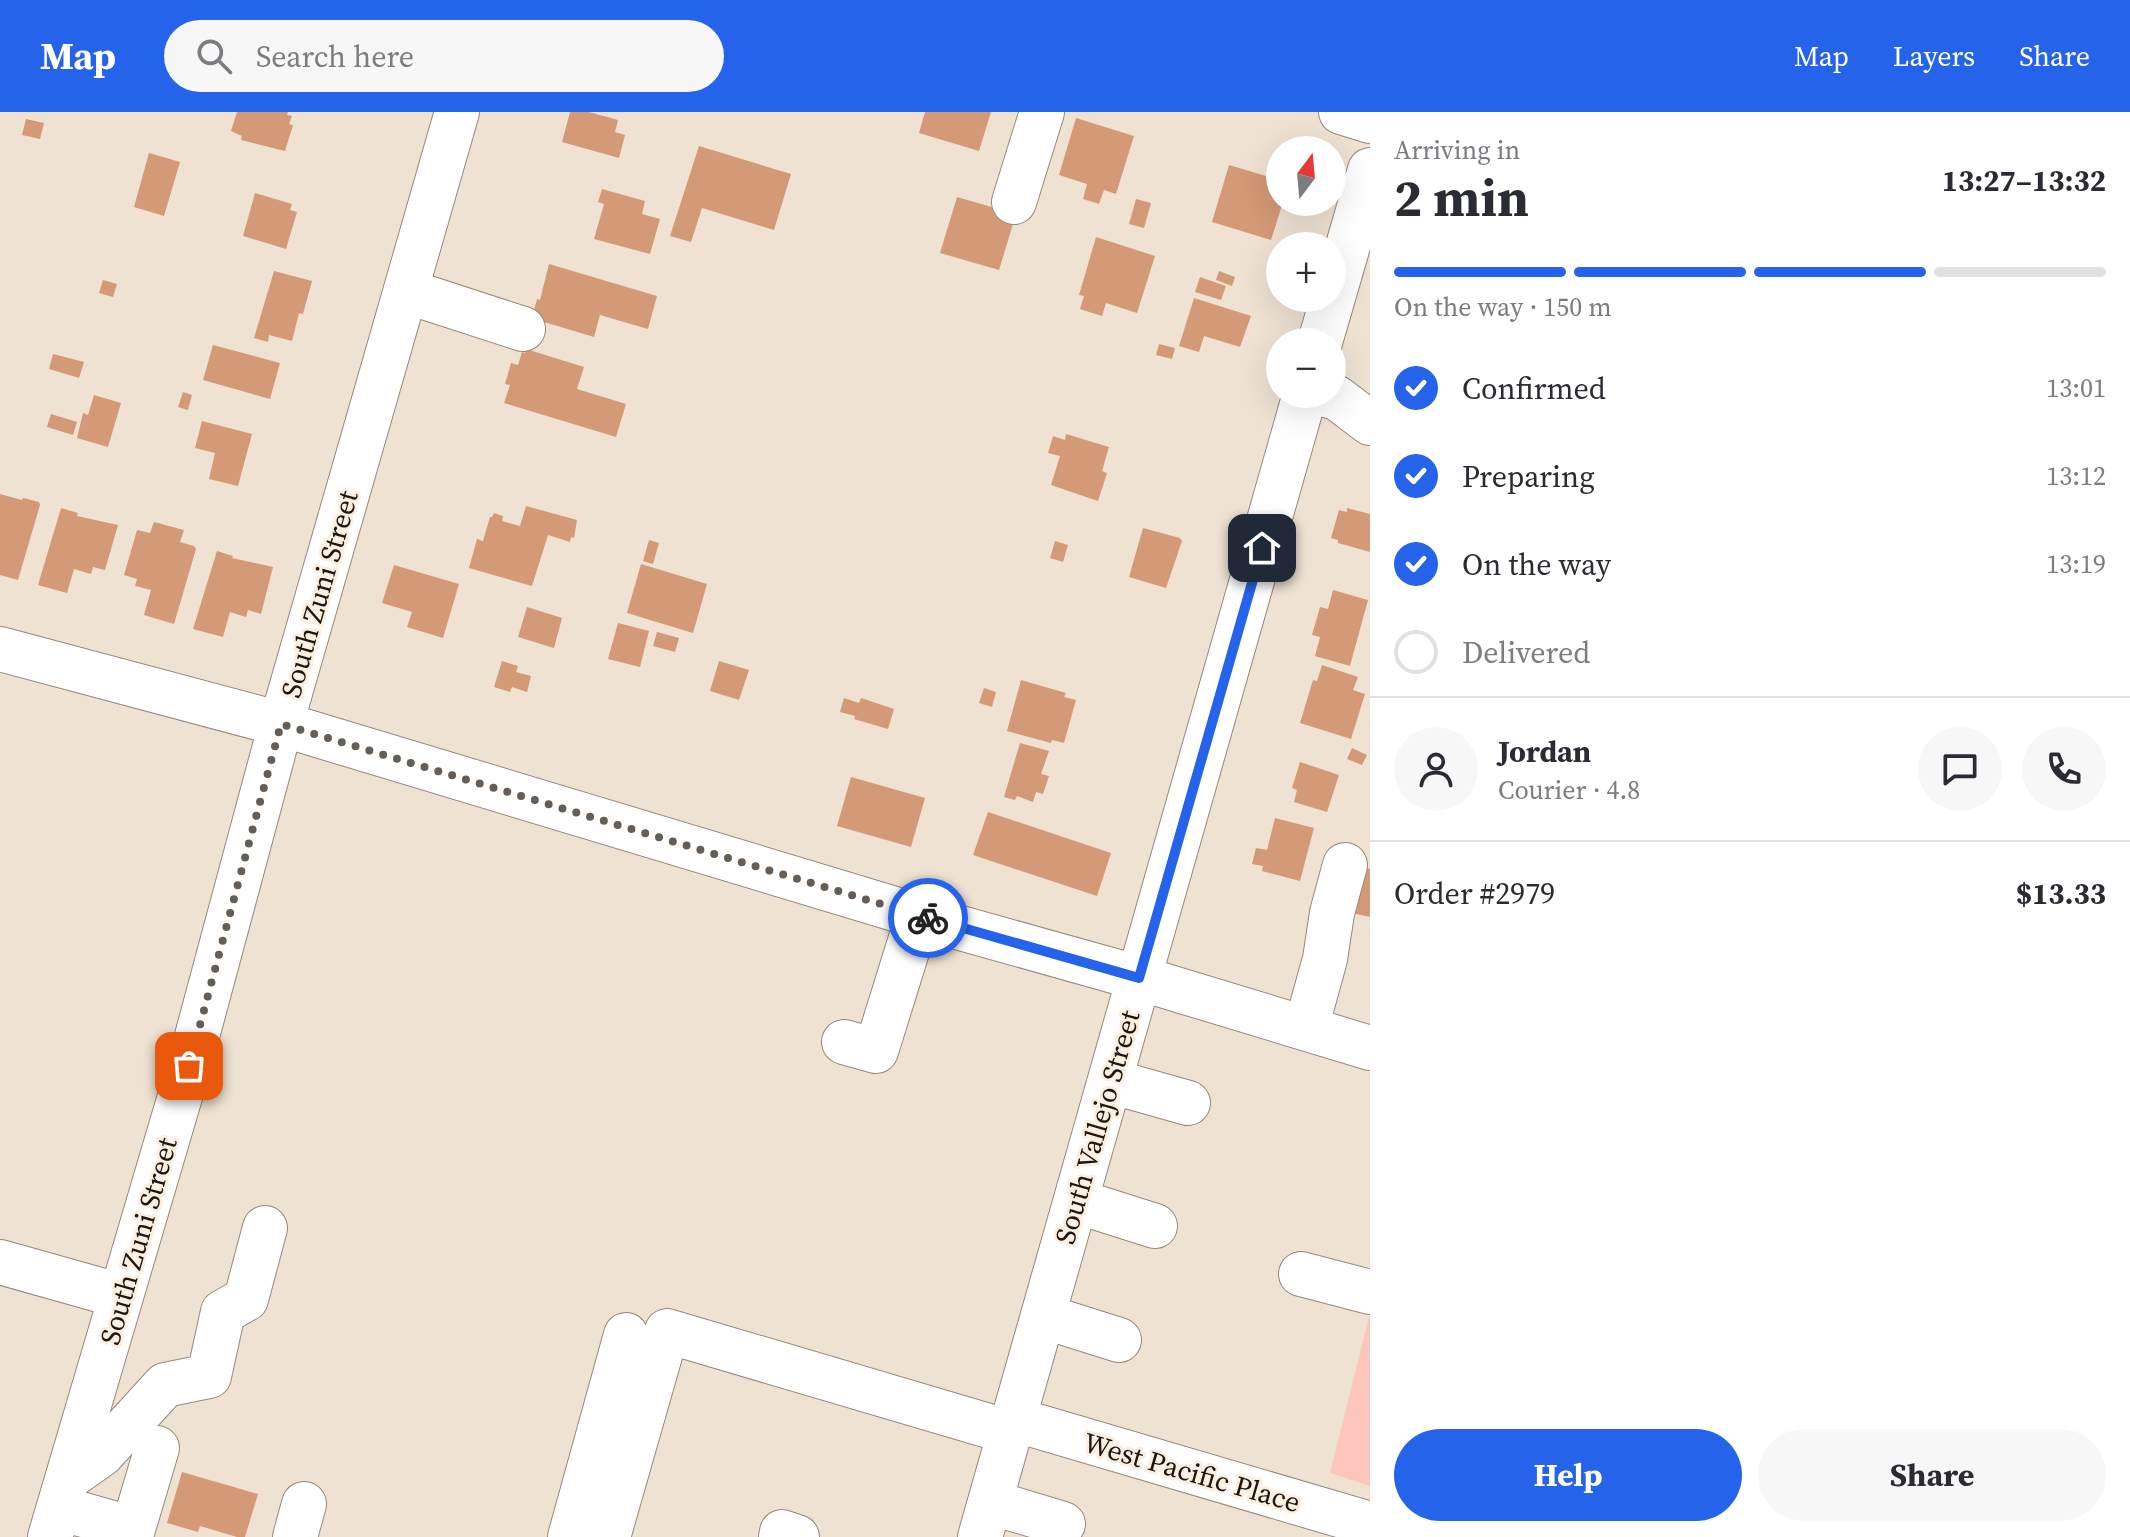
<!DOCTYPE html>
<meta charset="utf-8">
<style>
body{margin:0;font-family:"Source Serif 4",serif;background:#f7f7f7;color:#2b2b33;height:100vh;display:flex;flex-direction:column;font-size:30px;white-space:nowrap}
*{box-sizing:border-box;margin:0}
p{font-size:26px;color:#7c7c81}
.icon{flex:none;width:44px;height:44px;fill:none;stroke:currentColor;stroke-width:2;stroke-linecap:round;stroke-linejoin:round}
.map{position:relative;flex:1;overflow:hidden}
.drawer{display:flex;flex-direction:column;background:#fff;width:760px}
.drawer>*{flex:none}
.needle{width:52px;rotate:16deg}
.buttons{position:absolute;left:1266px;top:24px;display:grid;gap:16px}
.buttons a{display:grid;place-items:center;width:80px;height:80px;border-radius:50%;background:#fff;box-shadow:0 8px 32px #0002;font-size:40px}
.pin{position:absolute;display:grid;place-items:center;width:68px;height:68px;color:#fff;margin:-34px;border-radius:16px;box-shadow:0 4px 12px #0006}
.courier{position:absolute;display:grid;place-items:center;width:80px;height:80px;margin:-40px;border:6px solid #2563eb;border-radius:50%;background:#fff;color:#222;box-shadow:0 2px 10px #0007}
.headline em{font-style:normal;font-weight:700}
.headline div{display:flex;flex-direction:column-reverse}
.headline{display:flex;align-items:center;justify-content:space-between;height:136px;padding:0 24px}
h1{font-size:52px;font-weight:700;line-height:60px}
.bar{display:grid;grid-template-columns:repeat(4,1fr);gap:12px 8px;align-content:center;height:96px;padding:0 24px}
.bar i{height:10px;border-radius:6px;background:#e1e1e2}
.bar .active{background:#2563eb}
.bar p{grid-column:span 4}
.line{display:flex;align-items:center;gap:20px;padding:0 24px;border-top:2px solid #e1e1e2}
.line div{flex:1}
.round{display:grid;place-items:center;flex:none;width:84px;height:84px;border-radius:42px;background:#f7f7f7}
ol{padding:0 24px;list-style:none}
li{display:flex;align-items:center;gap:24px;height:88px}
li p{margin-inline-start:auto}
li .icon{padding:8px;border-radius:50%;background:#2563eb;color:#fff;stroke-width:4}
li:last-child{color:#7c7c81}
li i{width:44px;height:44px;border:4px solid #e1e1e2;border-radius:50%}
.primary-button{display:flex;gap:16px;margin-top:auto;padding:16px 24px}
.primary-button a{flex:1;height:92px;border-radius:48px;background:#2563eb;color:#fff;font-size:32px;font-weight:700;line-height:92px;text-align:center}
.primary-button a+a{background:#f7f7f7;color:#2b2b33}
header{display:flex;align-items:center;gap:48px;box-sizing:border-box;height:112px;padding:0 40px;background:#2563eb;color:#fff}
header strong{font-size:38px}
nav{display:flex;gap:44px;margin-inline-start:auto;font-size:28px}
.search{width:560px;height:72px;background:#f7f7f7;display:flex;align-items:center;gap:20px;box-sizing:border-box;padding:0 28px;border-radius:44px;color:#7c7c81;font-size:30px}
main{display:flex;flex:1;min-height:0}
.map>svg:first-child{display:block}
</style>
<header>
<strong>Map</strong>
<div class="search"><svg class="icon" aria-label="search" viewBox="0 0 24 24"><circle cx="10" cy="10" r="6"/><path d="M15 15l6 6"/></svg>Search here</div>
<nav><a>Map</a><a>Layers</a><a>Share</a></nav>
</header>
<main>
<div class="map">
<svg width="1370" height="1425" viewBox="0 0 1370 1425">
<rect width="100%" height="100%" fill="#efe2d3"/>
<path fill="#fec5bc" d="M 1369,1205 L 1370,1205 L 1370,1374 L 1330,1361 Z"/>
<path fill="#d49976" d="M 237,0 L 288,0 L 287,3 L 292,4 L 289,12 L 293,13 L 285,39 L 241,28 L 242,24 L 231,19 Z
M 570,0 L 589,0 L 618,8 L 615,20 L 625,23 L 619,46 L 562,30 Z
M 925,0 L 991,0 L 979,39 L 919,21 Z
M 1076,6 L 1134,24 L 1116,82 L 1104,78 L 1099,92 L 1083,87 L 1087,72 L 1059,63 Z
M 26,7 L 44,11 L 40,27 L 22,23 Z
M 699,34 L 791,62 L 774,118 L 702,96 L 691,130 L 670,124 Z
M 149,41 L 180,50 L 164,104 L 134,95 Z
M 1229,53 L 1280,68 L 1280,90 L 1283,90 L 1271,128 L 1212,110 Z
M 602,77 L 645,89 L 642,102 L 660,107 L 650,142 L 594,127 L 604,92 L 598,90 Z
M 255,81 L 292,92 L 290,98 L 297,100 L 286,137 L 243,124 Z
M 957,85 L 1016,102 L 999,158 L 940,141 Z
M 1136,87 L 1151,91 L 1144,116 L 1129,112 Z
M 1096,125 L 1155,144 L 1137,201 L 1106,191 L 1102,204 L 1080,197 L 1084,184 L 1079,183 Z
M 549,152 L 657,184 L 648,217 L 600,203 L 594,225 L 534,207 L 533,202 L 537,187 L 540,188 Z
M 274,159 L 312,169 L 303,202 L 299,201 L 292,229 L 269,223 L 268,230 L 254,226 Z
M 1219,159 L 1235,165 L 1232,174 L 1216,168 Z
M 1200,165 L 1226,174 L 1221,188 L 1195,180 Z
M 103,168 L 117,172 L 113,185 L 99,181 Z
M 1194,186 L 1251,204 L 1240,235 L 1204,224 L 1199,240 L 1179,234 Z
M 1159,232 L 1175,236 L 1172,247 L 1156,243 Z
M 213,233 L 280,251 L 270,287 L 203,268 Z
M 526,237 L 584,255 L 577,277 L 626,292 L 616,325 L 504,291 L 510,273 L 505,272 L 511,251 L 518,253 L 522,240 L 525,241 Z
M 53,242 L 84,250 L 79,266 L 49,257 Z
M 183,280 L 192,283 L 188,298 L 178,295 Z
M 94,283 L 121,291 L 108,335 L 77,326 L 83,301 L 88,303 Z
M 51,302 L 77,310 L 73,323 L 47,315 Z
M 202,309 L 252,322 L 238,374 L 209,367 L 215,341 L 195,336 Z
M 1066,322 L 1109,335 L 1102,359 L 1107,361 L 1098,389 L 1051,373 L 1060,344 L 1048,341 L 1053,324 L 1065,328 Z
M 0,382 L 22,388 L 23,386 L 39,390 L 40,393 L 18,468 L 0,463 Z
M 526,394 L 577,408 L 574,426 L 571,425 L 570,430 L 548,423 L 532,474 L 469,456 L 477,427 L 483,429 L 490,405 L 492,405 L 494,401 L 503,404 L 502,409 L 520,414 Z
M 61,396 L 78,401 L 77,404 L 118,413 L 105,458 L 93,455 L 91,462 L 74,457 L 67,481 L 38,473 Z
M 1347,396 L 1370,402 L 1370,440 L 1338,431 L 1338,428 L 1331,426 L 1339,398 L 1347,400 Z
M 154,410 L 184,418 L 180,430 L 194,434 L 196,437 L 174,512 L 144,503 L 151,478 L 135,474 L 137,467 L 124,463 L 137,418 L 150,421 Z
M 1143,416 L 1180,426 L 1182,429 L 1166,476 L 1129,465 Z
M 649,428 L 659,431 L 653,452 L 643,449 Z
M 1055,429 L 1068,433 L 1063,450 L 1050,446 Z
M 217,439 L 233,444 L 232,446 L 273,455 L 261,502 L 248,498 L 246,505 L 230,500 L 223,525 L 193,517 Z
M 641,452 L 707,472 L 693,521 L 627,501 Z
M 394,453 L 459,472 L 443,526 L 407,515 L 412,500 L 382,491 Z
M 1333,478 L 1368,488 L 1350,554 L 1315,544 L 1320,525 L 1312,523 L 1320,495 L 1328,497 Z
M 527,495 L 562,506 L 554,536 L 518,525 Z
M 618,511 L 649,519 L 640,555 L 608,547 Z
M 657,520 L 679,526 L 675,540 L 653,534 Z
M 502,549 L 518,554 L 516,560 L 531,564 L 527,580 L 512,575 L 510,580 L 494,575 Z
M 719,549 L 749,558 L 739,588 L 710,579 Z
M 1322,553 L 1358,565 L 1353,578 L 1365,582 L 1351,627 L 1300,611 L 1313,568 L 1317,569 Z
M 1021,568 L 1066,581 L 1064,585 L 1076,588 L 1064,631 L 1052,628 L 1051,631 L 1007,619 Z
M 984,576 L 996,580 L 992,595 L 979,591 Z
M 844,586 L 859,591 L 861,586 L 894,597 L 888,617 L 854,607 L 855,604 L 840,600 Z
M 1020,631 L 1049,639 L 1041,662 L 1049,664 L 1043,682 L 1036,680 L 1033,690 L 1017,684 L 1015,688 L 1004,685 Z
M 1352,636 L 1367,643 L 1362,653 L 1347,647 Z
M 1300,650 L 1339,663 L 1327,700 L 1294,690 L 1297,678 L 1292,676 Z
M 851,665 L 925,686 L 911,735 L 837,714 Z
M 988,700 L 1111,741 L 1097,784 L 973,743 Z
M 1275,706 L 1314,716 L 1300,769 L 1262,759 L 1263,754 L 1252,752 L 1256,736 L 1267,738 Z
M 1363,755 L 1370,757 L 1370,805 L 1347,800 Z
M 182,1360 L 258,1382 L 245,1425 L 237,1425 L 200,1414 L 198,1420 L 167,1411 Z"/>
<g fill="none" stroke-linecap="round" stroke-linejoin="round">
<defs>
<path id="minor" d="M 1341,0 L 1370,9
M 1014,90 L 1042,0
M 406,179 L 523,217
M 1320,230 L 1370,58
M 1322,282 L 1337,286 L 1370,311
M 0,537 L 281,612 L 918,804 L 1139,866 L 1370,936
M 1306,916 L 1325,847 L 1332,801 L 1345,753
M 844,930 L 876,939 L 918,804
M 1110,969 L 1188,991
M 1076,1089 L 1155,1114
M 0,1150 L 121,1184
M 1301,1162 L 1370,1180
M 1043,1204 L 1119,1228
M 1013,1307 L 1370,1412
M 68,1366 L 102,1342 L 165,1273 L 209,1264 L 223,1200 L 246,1187 L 265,1116
M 990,1390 L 1063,1412
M 59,1396 L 133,1417 L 157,1336
M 50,1425 L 189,954 L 281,612 L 457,0
M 295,1425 L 304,1392
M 570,1425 L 626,1223
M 608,1425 L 667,1219 L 1009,1320
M 781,1425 L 782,1420 L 797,1425
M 980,1425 L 1305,282"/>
</defs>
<use href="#minor" stroke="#95897b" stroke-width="46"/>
<use href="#minor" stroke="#fff" stroke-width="44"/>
</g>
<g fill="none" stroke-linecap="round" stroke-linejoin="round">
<path stroke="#665e56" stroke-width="8" stroke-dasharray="0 14.4" d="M 189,954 L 281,612 L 928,806"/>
<path stroke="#2563eb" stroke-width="10" d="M 928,806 L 1139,866 L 1262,436"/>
</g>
<g text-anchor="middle" stroke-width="6" stroke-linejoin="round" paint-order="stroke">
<g font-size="28" fill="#1c1712" stroke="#fcefe0">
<text transform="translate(319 482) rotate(-74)" y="10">South Zuni Street</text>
<text transform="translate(1097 1015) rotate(-74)" y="10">South Vallejo Street</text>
<text transform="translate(138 1129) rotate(-74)" y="10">South Zuni Street</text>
<text transform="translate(1192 1360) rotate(16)" y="10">West Pacific Place</text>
</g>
</g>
</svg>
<div class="buttons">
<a><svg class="needle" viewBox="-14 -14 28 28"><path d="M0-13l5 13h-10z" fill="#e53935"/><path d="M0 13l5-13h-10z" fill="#7c7c81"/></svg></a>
<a>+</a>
<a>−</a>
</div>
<div class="pin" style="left:189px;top:954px;background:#ea580c"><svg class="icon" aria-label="bag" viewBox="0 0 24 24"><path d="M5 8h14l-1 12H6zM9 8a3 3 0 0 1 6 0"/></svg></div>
<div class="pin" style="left:1262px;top:436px;background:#1f2937"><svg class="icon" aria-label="home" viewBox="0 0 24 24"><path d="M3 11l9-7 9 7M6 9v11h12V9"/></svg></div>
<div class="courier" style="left:928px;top:806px"><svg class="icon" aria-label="bike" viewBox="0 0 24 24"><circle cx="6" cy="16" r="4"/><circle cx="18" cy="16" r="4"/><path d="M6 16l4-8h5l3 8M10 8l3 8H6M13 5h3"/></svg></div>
</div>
<section class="drawer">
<div class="headline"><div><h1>2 min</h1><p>Arriving in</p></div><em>13:27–13:32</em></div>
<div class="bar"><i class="active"></i><i class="active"></i><i class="active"></i><i></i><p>On the way · 150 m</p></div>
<ol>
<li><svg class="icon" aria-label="check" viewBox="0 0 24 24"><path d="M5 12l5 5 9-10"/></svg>Confirmed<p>13:01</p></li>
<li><svg class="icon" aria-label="check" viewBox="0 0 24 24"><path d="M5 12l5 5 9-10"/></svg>Preparing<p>13:12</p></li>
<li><svg class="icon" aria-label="check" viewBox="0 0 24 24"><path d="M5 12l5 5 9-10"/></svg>On the way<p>13:19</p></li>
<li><i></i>Delivered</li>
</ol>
<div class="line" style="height:144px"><a class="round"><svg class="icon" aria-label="person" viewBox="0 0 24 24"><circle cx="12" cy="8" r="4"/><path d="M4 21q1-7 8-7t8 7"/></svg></a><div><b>Jordan</b><p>Courier · 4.8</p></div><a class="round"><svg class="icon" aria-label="chat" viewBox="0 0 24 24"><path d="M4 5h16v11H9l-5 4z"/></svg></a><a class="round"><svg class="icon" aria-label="phone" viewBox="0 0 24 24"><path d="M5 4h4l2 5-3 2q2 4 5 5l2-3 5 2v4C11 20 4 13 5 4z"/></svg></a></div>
<div class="line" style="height:104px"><div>Order #2979</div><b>$13.33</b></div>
<div class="primary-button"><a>Help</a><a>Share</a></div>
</section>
</main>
